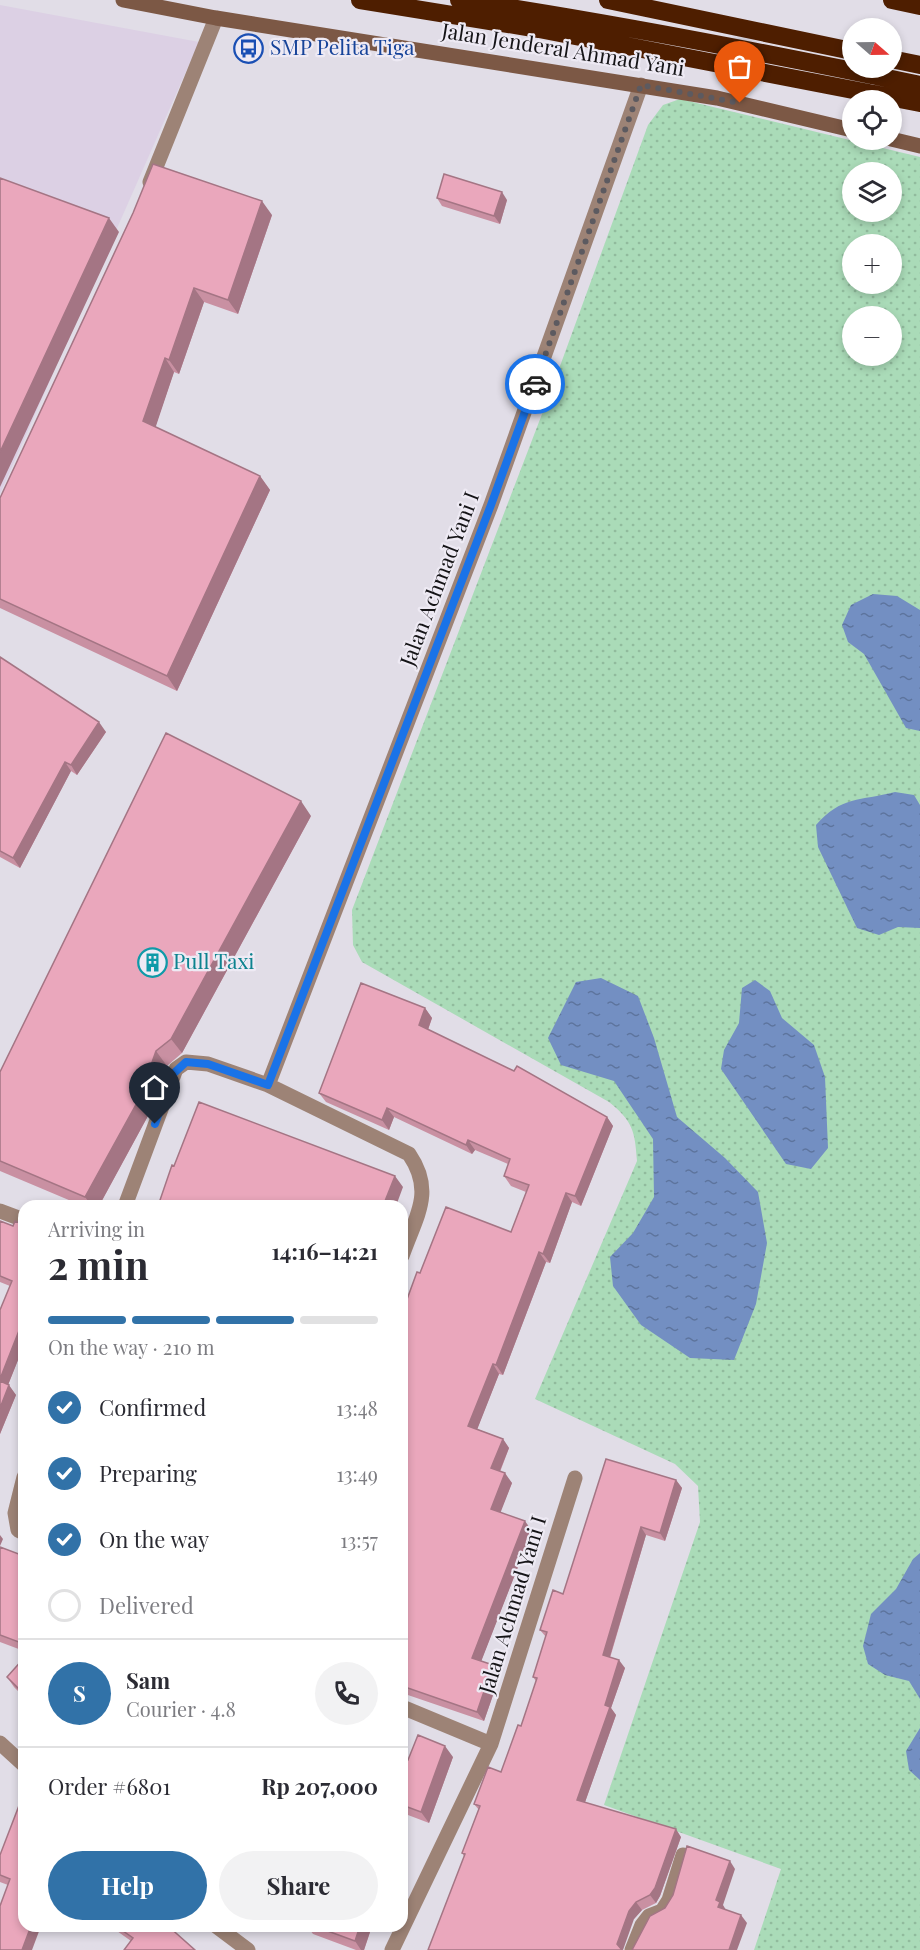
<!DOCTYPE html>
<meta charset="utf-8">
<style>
body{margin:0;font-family:"Playfair Display",serif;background:#f2f2f3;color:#2b2b33;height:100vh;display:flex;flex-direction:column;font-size:22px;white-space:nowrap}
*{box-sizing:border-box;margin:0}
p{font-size:20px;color:#7c7c81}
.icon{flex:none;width:33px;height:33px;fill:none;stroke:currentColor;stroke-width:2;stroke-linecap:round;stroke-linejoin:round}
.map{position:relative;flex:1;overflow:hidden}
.panel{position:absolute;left:18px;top:1200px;width:390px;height:732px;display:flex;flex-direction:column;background:#fff;border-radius:18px;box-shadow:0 3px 9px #0003}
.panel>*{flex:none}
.needle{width:39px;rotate:110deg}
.fabs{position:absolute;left:842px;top:18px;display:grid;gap:12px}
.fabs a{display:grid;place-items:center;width:60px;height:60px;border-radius:50%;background:#fff;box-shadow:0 3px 9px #0003;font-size:30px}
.pin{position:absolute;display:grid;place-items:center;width:51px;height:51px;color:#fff;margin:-62px -26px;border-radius:50% 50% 50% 0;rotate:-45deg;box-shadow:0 0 6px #0007}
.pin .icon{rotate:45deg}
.courier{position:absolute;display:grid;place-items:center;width:60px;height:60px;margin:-30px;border:4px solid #1a73e8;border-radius:50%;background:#fff;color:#222;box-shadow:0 2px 8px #0007}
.overview em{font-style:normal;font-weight:700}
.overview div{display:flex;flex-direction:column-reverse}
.overview{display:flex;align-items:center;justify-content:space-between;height:102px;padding:0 30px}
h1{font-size:39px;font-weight:700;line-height:45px}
.bar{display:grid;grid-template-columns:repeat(4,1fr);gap:9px 6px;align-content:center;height:72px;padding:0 30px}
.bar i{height:8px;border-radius:4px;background:#e1e1e2}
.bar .current{background:#3172a8}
.bar p{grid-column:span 4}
.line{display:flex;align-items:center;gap:15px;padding:0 30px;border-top:2px solid #e1e1e2}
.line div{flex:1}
.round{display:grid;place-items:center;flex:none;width:63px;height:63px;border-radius:32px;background:#f2f2f3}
ol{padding:0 30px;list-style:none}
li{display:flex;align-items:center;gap:18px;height:66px}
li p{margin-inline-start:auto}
li .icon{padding:6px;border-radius:50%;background:#3172a8;color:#fff;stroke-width:4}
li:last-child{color:#7c7c81}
li i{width:33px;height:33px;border:3px solid #e1e1e2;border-radius:50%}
.primary-button{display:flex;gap:12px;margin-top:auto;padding:12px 30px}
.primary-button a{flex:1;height:69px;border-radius:36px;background:#3172a8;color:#fff;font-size:24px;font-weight:700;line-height:69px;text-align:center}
.primary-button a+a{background:#f2f2f3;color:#2b2b33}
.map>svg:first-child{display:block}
</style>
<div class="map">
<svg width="920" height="1950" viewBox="0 0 920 1950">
<defs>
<pattern id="grass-dots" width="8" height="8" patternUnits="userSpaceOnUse" patternTransform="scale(1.5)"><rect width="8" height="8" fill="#aadbb8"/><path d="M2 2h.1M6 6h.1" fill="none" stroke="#91bb9d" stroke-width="1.8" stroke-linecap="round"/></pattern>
<pattern id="water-ripples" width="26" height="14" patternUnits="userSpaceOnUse" patternTransform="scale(1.5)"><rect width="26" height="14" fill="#738fc2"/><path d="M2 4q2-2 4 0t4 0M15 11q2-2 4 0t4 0" fill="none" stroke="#5d749d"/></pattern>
</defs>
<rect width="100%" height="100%" fill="#e1dde7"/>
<path fill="#dcd0e4" d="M 0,5 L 199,42 L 0,494 Z"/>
<path fill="url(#grass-dots)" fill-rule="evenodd" d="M 680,99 L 920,157 L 920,1950 L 754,1950 L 781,1869 L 604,1805 L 700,1522 L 698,1486 L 675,1464 L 535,1399 L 637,1161 C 635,1132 633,1121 609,1102 L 362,962 L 353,945 L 352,910 L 552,388 L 648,125 L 663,105 ZM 852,172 L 891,172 L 891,212 L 852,212 ZM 852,244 L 891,244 L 891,284 L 852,284 ZM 852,316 L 891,316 L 891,356 L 852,356 Z"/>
<path fill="url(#water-ripples)" d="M 873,594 L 897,596 L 920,610 L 920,731 L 906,728 L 864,654 L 848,642 L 842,625 L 851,605 Z
M 895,792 L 914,795 L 920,805 L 920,928 L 898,927 L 879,935 L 857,928 L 818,847 L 816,825 C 841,796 860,801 895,792 Z
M 601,978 L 638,996 L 654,1038 L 677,1117 L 725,1158 L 758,1192 L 767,1243 L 756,1304 L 734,1360 L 690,1358 L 641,1325 L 613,1286 L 610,1257 L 633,1233 L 654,1197 L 653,1139 L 614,1081 L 561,1065 L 548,1038 L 576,982 Z
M 755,980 L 770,991 L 782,1018 L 814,1045 L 825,1077 L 828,1148 L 811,1169 L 786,1164 L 721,1069 L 724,1050 L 739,1023 L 742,988 Z
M 920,1553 L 920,1699 L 909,1681 L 885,1675 L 868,1664 L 863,1646 L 871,1614 L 896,1589 L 913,1559 Z
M 920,1728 L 920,1780 L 909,1770 L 906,1751 Z"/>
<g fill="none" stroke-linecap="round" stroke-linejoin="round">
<path stroke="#9d8376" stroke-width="15" d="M 150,182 L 216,18
M 125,1206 L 176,1069 L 186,1062 L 208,1064 L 268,1085
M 0,1211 L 24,1220
M 402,1256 C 416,1216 435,1192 409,1154 L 268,1085 L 491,505 L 641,85
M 24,1477 L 15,1513 L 18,1530 L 24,1533
M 402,1707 L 491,1744
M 0,1743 L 24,1765
M 216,1926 L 248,1950
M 392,1950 L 491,1744 L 575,1478
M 632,1950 L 642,1925 L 649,1916 L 662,1911 L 669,1900 L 683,1855"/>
<path stroke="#7c5845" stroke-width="15" d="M 123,0 L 216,18 L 717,98 L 852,130
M 891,139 L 920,146"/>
<path stroke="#4e1e00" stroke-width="18" d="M 360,0 L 539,29 L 920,103
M 459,0 C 614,23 767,53 920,85
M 608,0 L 852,51
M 892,0 L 920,6
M 891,59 L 920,65"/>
</g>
<path fill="#c990a2" d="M 437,198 L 507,200 L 500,224 L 442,206 Z
M 133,213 L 272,215 L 238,314 L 204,302 L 179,374 L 174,372 L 155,427 L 260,476 L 270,490 L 177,691 L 0,608 L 0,498 Z
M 0,657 L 106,732 L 77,775 L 71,771 L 20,868 L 0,857 Z
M 311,816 L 182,1053 L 167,1066 L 149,1114 L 99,1206 L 83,1206 L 0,1171 L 0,1072 Z
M 425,1008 L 432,1018 L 428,1030 L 607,1117 L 613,1126 L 581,1206 L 572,1202 L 550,1263 L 546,1262 L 503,1375 L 499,1374 L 477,1429 L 503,1439 L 509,1448 L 500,1472 L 512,1483 L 500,1512 L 532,1531 L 481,1661 L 500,1675 L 484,1721 L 402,1693 L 402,1313 L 420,1273 L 511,1232 L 526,1192 L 511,1186 L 504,1176 L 508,1164 L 475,1150 L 472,1154 L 394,1117 L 389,1130 L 326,1102 L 319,1093 Z
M 0,1221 L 13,1226 L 24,1225 L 24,1345 L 8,1385 L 16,1395 L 0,1434 L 0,1310 L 10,1286 L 0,1282 Z
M 676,1480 L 682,1488 L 665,1541 L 646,1535 L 610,1658 L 625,1668 L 611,1708 L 616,1715 L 585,1802 L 681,1837 L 660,1896 L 656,1903 L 642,1910 L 634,1919 L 464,1856 L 462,1853 L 479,1810 L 474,1804 L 501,1772 L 521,1726 L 536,1681 L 533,1677 L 546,1637 L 540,1630 L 563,1594 Z
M 0,1547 L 24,1556 L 24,1651 L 0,1642 Z
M 24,1658 L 24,1697 L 14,1687 L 7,1677 Z
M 402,1757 L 408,1760 L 453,1757 L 429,1823 L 408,1815 L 402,1831 Z
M 24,1804 L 24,1926 L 8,1885 L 0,1882 L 0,1875 Z
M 110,1926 L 168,1926 L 131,1941 Z
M 307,1926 L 372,1926 L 364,1950 L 356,1950 L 313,1934 Z"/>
<path fill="#a47584" d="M 502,192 L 507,200 L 500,224 L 494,216 Z
M 262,201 L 272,215 L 238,314 L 228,300 Z
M 109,218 L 119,232 L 0,487 L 0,452 Z
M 194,288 L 204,302 L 179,374 L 169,360 Z
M 165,358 L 174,372 L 153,435 L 143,421 Z
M 260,476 L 270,490 L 177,691 L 167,676 Z
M 99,722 L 106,732 L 77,775 L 71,765 Z
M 65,762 L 71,771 L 20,868 L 13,858 Z
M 301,801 L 311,816 L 182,1053 L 171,1039 Z
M 425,1008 L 432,1018 L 426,1035 L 419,1025 Z
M 156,1051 L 167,1066 L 149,1114 L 99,1206 L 92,1206 L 85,1197 Z
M 387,1108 L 394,1117 L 389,1130 L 382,1120 Z
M 607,1117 L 613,1126 L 581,1206 L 575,1196 Z
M 468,1140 L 475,1150 L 472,1154 L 466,1145 Z
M 395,1176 L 403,1187 L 396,1206 L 383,1206 Z
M 566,1193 L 572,1202 L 550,1263 L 543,1254 Z
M 539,1252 L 546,1262 L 503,1375 L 496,1365 Z
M 22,1323 L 24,1326 L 24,1345 L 6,1390 L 0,1382 L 0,1379 Z
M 493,1364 L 499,1374 L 475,1435 L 468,1426 Z
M 9,1385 L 16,1395 L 0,1434 L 0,1408 Z
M 503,1439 L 509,1448 L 497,1478 L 491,1468 Z
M 505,1473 L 512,1483 L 498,1519 L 491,1509 Z
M 676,1480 L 682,1488 L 665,1541 L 660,1533 Z
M 525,1521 L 532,1531 L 479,1667 L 472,1658 Z
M 641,1527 L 646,1535 L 608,1663 L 603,1655 Z
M 0,1535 L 3,1539 L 0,1546 Z
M 619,1660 L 625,1668 L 611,1708 L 616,1715 L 583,1808 L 577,1800 L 605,1705 Z
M 493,1665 L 500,1675 L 484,1721 L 477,1712 Z
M 445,1746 L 453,1757 L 429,1823 L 421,1812 Z
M 402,1807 L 408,1815 L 402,1831 Z
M 676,1829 L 681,1837 L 660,1896 L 656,1903 L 650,1895 Z
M 730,1861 L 735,1869 L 723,1905 L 726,1910 L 718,1907 L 716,1900 Z
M 636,1902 L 642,1910 L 634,1919 L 623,1950 L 621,1950 L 617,1944 L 629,1911 Z
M 741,1915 L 747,1923 L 737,1950 L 729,1950 Z
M 31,1926 L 41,1926 L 32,1950 L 22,1950 Z
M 360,1926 L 372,1926 L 364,1950 L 361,1950 L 355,1941 Z"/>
<path fill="#eaa7bc" stroke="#a47584" stroke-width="1.5" d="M 153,164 L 262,201 L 228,300 L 194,288 L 169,360 L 165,358 L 143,421 L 260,476 L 167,676 L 0,599 L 0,498 L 133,213 Z
M 444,174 L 502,192 L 494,216 L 437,198 Z
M 0,178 L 109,218 L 0,452 Z
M 0,657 L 99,722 L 71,765 L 65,762 L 13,858 L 0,851 Z
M 166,733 L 301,801 L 171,1039 L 156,1051 L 139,1099 L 85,1197 L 0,1161 L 0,1072 Z
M 361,983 L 425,1008 L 419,1025 L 514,1071 L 517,1066 L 607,1117 L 575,1196 L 566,1193 L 543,1254 L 539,1252 L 496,1365 L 493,1364 L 468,1426 L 503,1439 L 491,1468 L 505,1473 L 491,1509 L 525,1521 L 472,1658 L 493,1665 L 477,1712 L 402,1686 L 402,1313 L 417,1272 L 420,1273 L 446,1207 L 511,1232 L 529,1185 L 504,1176 L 510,1159 L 468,1140 L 466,1145 L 387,1108 L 382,1120 L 319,1093 Z
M 199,1102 L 395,1176 L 383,1206 L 158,1206 L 172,1165 L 174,1166 Z
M 0,1221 L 13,1226 L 15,1221 L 24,1225 L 24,1278 L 22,1284 L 24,1285 L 24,1324 L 22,1323 L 0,1379 L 0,1310 L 12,1281 L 0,1276 Z
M 0,1381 L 9,1385 L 0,1408 Z
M 606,1459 L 676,1480 L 660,1533 L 641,1527 L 603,1655 L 619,1660 L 605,1705 L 610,1707 L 577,1800 L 676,1829 L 655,1888 L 650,1895 L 636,1902 L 629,1911 L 617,1944 L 622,1950 L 428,1950 L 465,1854 L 462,1853 L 480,1806 L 474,1804 L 488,1767 L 501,1772 L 518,1725 L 521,1726 L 537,1678 L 533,1677 L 547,1632 L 540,1630 L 553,1590 L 563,1594 Z
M 0,1547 L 24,1556 L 24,1644 L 0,1635 Z
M 24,1658 L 24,1694 L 7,1677 Z
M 418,1735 L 445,1746 L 421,1812 L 402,1805 L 402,1757 L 408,1760 Z
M 20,1803 L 24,1804 L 24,1926 L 31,1926 L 22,1950 L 0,1950 L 0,1906 L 10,1879 L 0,1875 L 0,1855 Z
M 687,1846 L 730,1861 L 716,1900 L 720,1902 L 718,1907 L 741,1915 L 729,1950 L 632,1950 L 650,1916 L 665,1908 L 673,1895 Z
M 116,1926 L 168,1926 L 195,1950 L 124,1950 L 133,1938 Z
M 314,1926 L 360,1926 L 355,1941 Z"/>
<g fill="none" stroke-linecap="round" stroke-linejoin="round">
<path stroke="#5c5a60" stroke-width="6" stroke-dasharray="0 10.8" d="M 535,384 L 641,85 L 740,103"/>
<path stroke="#1a73e8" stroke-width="8" d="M 155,1124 L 173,1074 L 186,1062 L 208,1064 L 268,1085 L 491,505 L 535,384"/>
</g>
<defs>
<symbol id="bus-ring" viewBox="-11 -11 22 22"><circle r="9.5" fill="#eeeaf4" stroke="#1a4fb4" stroke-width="1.5"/><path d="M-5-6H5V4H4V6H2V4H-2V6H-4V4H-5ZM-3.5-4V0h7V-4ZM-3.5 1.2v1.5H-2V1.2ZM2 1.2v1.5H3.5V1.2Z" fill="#1a4fb4"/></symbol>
<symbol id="building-ring" viewBox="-11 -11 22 22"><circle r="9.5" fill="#eeeaf4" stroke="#0f9aa8" stroke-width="1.5"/><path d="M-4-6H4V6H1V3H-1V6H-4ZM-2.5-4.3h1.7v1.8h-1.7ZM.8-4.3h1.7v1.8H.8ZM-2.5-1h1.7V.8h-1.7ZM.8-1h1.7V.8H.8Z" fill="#0f9aa8"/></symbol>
</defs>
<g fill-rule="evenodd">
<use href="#bus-ring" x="232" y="32" width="33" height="33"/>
<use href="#building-ring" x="136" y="946" width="33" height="33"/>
</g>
<g text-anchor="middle" stroke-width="4.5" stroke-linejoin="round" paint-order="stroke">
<g font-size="21" fill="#164399" stroke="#eeeaf4" text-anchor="start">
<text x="270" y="55">SMP Pelita Tiga</text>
</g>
<g font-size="21" fill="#151417" stroke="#eeeaf4">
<text transform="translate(563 50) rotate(9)" y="7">Jalan Jenderal Ahmad Yani</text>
<text transform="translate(440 579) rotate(-69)" y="7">Jalan Achmad Yani I</text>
<text transform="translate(513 1605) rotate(-73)" y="7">Jalan Achmad Yani I</text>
</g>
<g font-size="21" fill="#0d838f" stroke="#eeeaf4" text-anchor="start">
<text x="173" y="969">Pull Taxi</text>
</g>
</g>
</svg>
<div class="fabs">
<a><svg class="needle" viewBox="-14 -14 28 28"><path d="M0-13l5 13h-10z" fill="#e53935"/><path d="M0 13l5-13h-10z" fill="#7c7c81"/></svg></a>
<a><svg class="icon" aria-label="locate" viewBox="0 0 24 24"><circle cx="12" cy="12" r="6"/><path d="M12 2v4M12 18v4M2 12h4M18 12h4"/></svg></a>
<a><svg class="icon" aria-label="layers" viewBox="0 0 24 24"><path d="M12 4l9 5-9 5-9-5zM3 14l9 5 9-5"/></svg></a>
<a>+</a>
<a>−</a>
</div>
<div class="pin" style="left:740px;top:103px;background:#ea580c"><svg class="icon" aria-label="bag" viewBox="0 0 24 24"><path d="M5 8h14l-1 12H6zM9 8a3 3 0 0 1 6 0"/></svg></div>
<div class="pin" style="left:155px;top:1124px;background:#1f2937"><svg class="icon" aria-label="home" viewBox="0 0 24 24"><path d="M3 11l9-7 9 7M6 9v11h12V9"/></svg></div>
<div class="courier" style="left:535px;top:384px"><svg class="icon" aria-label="car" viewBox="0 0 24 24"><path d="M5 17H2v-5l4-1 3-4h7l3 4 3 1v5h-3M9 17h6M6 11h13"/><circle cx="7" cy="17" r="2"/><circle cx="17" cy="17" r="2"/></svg></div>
<section class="panel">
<div class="overview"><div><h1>2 min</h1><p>Arriving in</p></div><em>14:16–14:21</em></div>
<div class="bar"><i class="current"></i><i class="current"></i><i class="current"></i><i></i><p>On the way · 210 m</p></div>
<ol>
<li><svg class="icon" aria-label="check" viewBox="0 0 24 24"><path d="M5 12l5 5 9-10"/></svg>Confirmed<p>13:48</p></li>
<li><svg class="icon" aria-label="check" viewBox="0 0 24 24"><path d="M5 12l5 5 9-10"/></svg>Preparing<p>13:49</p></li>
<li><svg class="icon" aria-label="check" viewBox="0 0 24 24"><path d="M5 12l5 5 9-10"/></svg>On the way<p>13:57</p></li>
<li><i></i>Delivered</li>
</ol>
<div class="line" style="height:108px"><b class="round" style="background:#3172a8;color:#fff">S</b><div><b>Sam</b><p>Courier · 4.8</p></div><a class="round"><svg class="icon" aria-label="phone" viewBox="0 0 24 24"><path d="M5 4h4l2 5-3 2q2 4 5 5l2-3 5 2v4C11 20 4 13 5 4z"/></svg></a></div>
<div class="line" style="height:78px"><div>Order #6801</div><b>Rp 207,000</b></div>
<div class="primary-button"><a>Help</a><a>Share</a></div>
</section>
</div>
